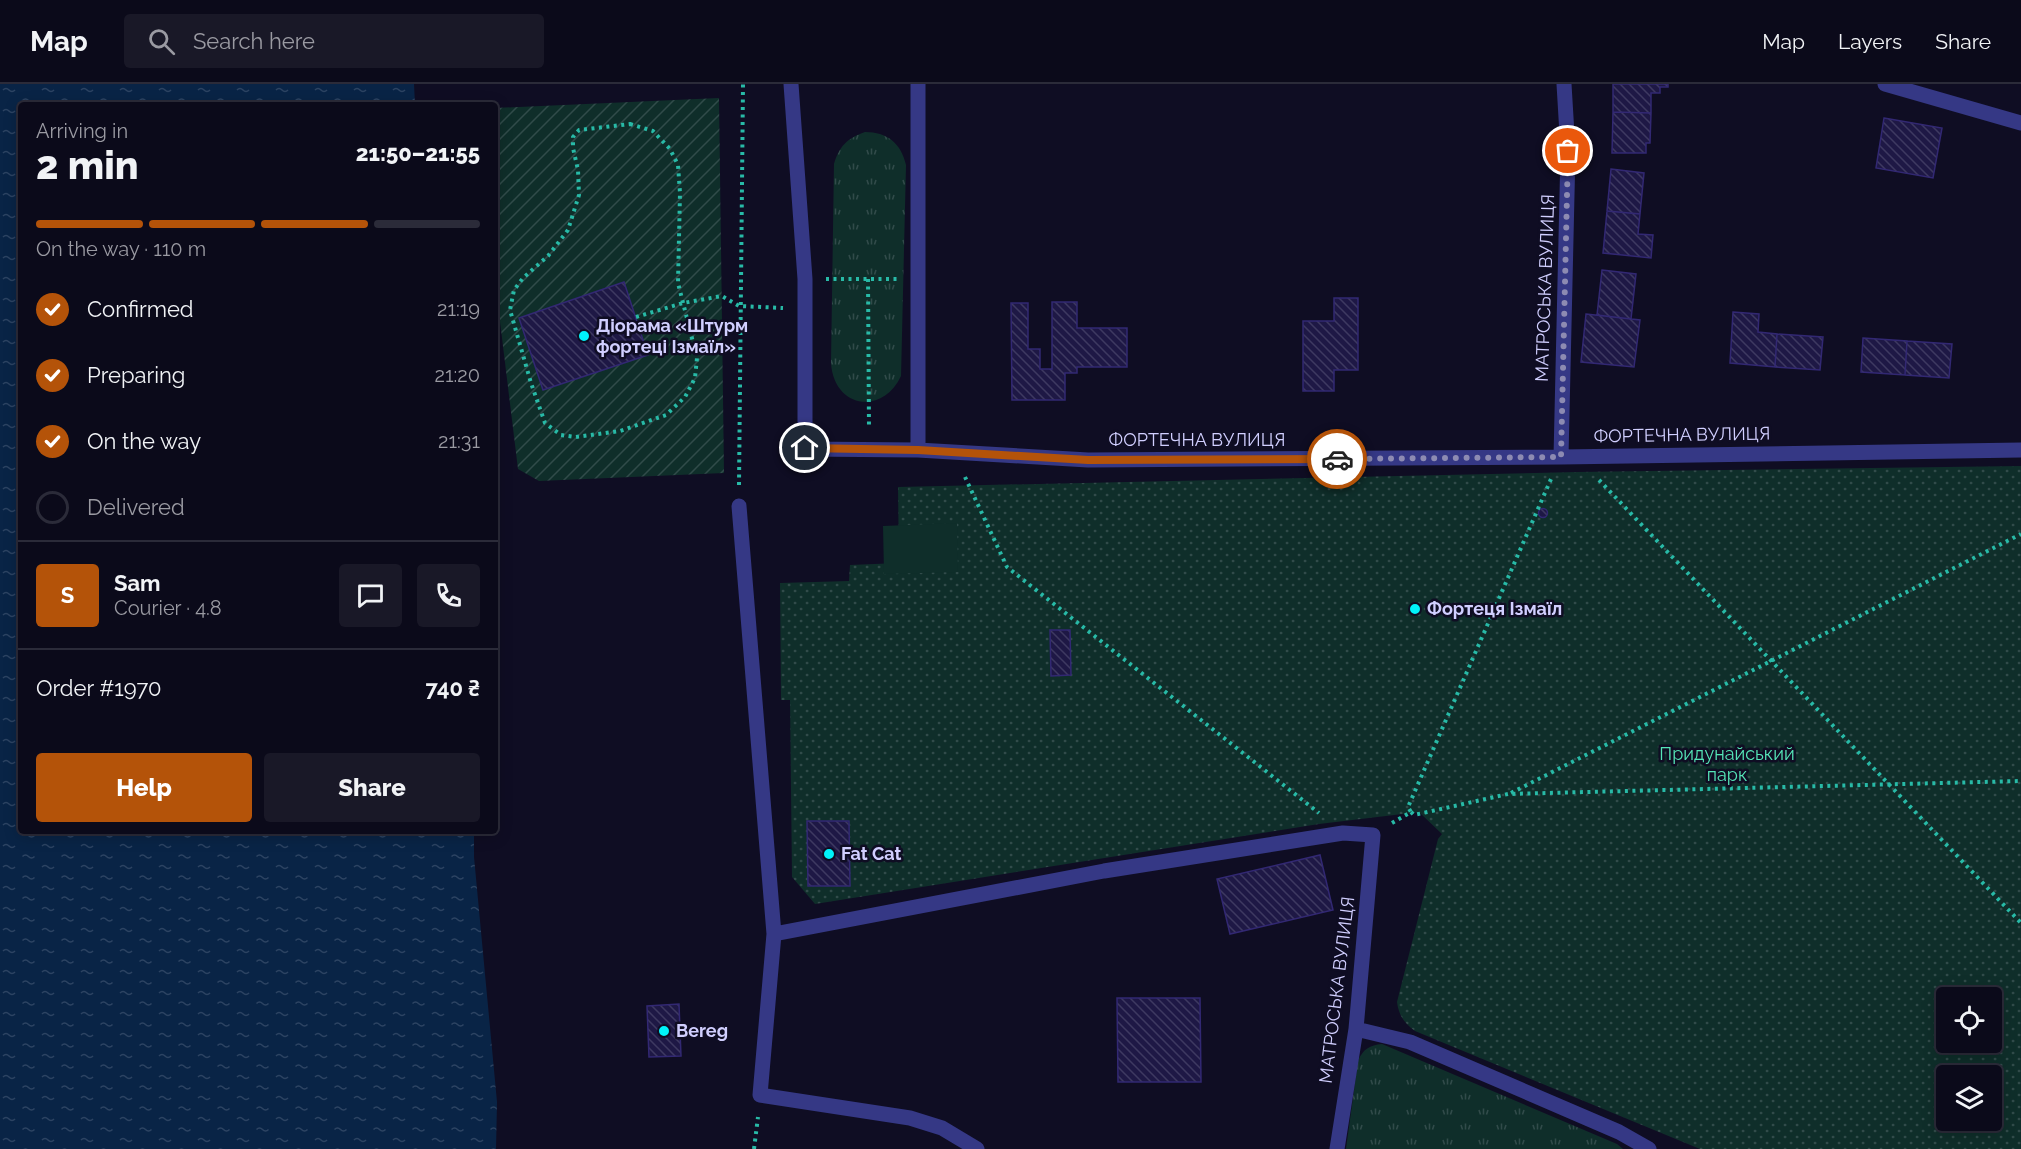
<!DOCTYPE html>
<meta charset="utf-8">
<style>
body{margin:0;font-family:Raleway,sans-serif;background:#191827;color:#f1f3f6;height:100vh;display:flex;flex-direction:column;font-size:22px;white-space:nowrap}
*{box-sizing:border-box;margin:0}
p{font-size:20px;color:#9a9aa2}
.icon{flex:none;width:33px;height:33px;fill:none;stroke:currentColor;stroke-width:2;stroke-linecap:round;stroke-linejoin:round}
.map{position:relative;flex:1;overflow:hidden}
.side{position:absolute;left:18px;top:18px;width:480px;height:732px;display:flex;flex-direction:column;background:#0b0a1a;border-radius:6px;box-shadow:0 3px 15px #0003,0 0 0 2px #2b2b39}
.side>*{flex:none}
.controls{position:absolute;left:1936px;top:903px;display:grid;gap:12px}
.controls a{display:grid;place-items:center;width:66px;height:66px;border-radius:6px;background:#0b0a1a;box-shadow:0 3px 15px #0003,0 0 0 2px #2b2b39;font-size:30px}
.pin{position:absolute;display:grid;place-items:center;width:51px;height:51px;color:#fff;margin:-26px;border:3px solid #fff;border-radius:50%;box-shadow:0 2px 6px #0007}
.courier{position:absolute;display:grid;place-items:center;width:60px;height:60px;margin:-30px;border:4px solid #b45309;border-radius:50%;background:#fff;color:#222;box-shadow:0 2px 8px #0007}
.overview em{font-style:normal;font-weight:800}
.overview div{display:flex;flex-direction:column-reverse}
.overview{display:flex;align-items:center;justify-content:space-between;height:102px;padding:0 18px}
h1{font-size:39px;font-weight:800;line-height:45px}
.bar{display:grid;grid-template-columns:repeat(4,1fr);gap:9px 6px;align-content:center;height:72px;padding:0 18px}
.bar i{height:8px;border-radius:4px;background:#2b2b39}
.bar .active{background:#b45309}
.bar p{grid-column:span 4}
.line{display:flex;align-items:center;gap:15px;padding:0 18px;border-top:2px solid #2b2b39}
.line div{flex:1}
.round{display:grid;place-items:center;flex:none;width:63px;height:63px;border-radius:6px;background:#191827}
ol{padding:0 18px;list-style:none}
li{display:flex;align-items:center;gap:18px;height:66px}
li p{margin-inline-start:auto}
li .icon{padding:6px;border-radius:50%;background:#b45309;color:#fff;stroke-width:4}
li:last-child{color:#9a9aa2}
li i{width:33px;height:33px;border:3px solid #2b2b39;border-radius:50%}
.button{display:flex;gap:12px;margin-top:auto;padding:12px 18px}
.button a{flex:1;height:69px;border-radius:6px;background:#b45309;color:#fff;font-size:24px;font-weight:800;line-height:69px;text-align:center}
.button a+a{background:#191827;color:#f1f3f6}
header{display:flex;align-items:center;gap:36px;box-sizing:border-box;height:84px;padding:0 30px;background:#0b0a1a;border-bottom:2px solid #2b2b39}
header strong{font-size:28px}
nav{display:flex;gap:33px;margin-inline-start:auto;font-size:21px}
.search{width:420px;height:54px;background:#191827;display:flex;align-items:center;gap:15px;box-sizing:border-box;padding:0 21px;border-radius:6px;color:#9a9aa2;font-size:22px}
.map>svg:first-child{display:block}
</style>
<header>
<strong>Map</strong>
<div class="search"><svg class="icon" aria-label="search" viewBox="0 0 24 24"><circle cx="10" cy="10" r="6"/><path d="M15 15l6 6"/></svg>Search here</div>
<nav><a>Map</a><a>Layers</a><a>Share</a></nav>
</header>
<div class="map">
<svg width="2021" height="1065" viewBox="0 0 2021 1065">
<defs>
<pattern id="grass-tufts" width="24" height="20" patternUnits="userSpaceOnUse" patternTransform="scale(1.5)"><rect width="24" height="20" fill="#0f2e2a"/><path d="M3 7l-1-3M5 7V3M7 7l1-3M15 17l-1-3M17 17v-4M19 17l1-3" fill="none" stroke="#314b4a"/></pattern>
<pattern id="park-dots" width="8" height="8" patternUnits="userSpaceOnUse" patternTransform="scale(1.5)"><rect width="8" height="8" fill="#0f2e2a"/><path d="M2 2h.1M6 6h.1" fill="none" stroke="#314b4a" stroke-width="1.8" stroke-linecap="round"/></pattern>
<pattern id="garden-furrows" width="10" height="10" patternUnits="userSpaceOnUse" patternTransform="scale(1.5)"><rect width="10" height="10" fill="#0f2e2a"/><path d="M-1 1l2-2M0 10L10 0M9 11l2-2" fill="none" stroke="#314b4a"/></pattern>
<pattern id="water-ripples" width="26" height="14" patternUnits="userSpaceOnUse" patternTransform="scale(1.5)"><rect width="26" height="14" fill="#092446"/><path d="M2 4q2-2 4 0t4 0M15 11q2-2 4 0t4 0" fill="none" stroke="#2c4362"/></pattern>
<pattern id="building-back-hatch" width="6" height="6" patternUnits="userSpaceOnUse" patternTransform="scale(1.5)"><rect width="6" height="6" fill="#1e1845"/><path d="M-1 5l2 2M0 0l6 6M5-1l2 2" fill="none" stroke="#3e3961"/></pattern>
</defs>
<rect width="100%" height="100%" fill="#0f0d23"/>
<path fill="url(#grass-tufts)" d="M 865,48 C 887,48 901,59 906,81 L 901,292 C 882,332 834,324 831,279 L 834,80 C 839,63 847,54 865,48 Z
M 1382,960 L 1617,1060 L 1623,1065 L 1346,1065 L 1358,977 C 1363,965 1370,961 1382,960 Z"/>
<path fill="url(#park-dots)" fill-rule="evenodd" d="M 2021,382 L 2021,1065 L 1700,1065 L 1415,947 C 1404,939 1399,932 1397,918 L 1438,755 L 1442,750 L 1419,728 L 1319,740 L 815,820 L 792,793 L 790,616 L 781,616 L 780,499 L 849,497 L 850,481 L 899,479 L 898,403 L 1577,388 ZM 1947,914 L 1992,914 L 1992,958 L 1947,958 ZM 1947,992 L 1992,992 L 1992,1036 L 1947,1036 Z"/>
<path fill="url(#garden-furrows)" d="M 719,14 L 724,389 L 539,397 L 518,385 L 495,197 L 495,24 Z"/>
<path fill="#0f2e2a" d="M 957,439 L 958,488 L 884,490 L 883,442 Z"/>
<path fill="url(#water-ripples)" d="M 0,0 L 414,0 L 415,21 L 21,21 L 21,747 L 474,747 L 474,773 L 497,1018 L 496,1065 L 0,1065 Z"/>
<path fill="url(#building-back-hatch)" stroke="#322873" stroke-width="1.5" d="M 1613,0 L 1668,0 L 1668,3 L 1660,3 L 1660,9 L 1651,9 L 1651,29 L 1613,28 Z
M 1613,28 L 1651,29 L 1650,59 L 1646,59 L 1646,69 L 1612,69 Z
M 1884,34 L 1942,44 L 1933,94 L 1876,84 Z
M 1611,85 L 1644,89 L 1640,130 L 1607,127 Z
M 1607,127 L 1640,130 L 1638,150 L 1653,151 L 1651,174 L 1603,169 Z
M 1602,186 L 1636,190 L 1631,235 L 1597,231 Z
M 624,198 L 648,271 L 543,306 L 519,234 Z
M 1334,214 L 1358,214 L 1358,286 L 1334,286 L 1334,307 L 1303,307 L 1303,237 L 1334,237 Z
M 1052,218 L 1077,218 L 1077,244 L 1127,244 L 1127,283 L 1077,283 L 1077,289 L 1065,289 L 1065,316 L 1012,316 L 1011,219 L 1028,219 L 1028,265 L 1040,265 L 1040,285 L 1052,285 Z
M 1733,228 L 1759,230 L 1758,248 L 1777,250 L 1775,283 L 1730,279 Z
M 1586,230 L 1640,236 L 1634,283 L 1581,278 Z
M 1777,250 L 1823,253 L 1820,286 L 1775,283 Z
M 1863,254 L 1907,257 L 1905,291 L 1861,288 Z
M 1907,257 L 1952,260 L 1949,294 L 1905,291 Z
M1538.5 429a4.5 4.5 0 1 1 9 0a4.5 4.5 0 1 1-9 0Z
M 1050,546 L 1070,546 L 1071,591 L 1051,592 Z
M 807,737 L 849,737 L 850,802 L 808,802 Z
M 1320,771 L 1333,826 L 1230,850 L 1217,795 Z
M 1117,914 L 1200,914 L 1201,998 L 1118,998 Z
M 679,920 L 681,972 L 649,973 L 647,922 Z"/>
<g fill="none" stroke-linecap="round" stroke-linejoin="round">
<path stroke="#28baa7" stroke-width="4" stroke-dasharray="3 4.5" stroke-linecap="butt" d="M 630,40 L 653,47 L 670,65 L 678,81 L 680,109 L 678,199 L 697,274 L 695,294 L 685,313 L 666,331 L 620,347 L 576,353 L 561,351 L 545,339 L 531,299 L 510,226 L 514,206 L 523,194 L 548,172 L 568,146 L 579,111 L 578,86 L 573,64 L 573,53 L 579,46 Z
M 826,195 L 897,195
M 868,195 L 869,344
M 636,233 L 683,219 L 722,212 L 739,222 L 783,224
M 965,393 L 1007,483 L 1319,729
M 1599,396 L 2021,839
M 739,401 L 743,0
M 1511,709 L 2021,450
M 1411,728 L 1414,731 L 1508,710 L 2021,697
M 1392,739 L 1411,728 L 1408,723 L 1551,395
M 754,1065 L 758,1033"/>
<path stroke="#353885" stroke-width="15" d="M 791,0 L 805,195 L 805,365 L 918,366 L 1088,376 L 1561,373 L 2021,366
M 1885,0 L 2021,39
M 918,366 L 918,0
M 1561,373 L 1568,67 L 1564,0
M 739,422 L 774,850 L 760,1011 L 910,1034 L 942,1044 L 977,1065
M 774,850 L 1104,787 L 1343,749 L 1373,751 L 1356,945 L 1337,1065
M 1356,945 L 1410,958 L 1619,1048 L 1649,1065"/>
</g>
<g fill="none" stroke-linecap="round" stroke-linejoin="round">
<path stroke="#8d8bb2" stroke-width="6" stroke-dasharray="0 10.8" d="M 1337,375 L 1561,373 L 1568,67"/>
<path stroke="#b45309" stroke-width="8" d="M 805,364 L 918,366 L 1088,376 L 1337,375"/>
</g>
<g fill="#00f3fa" stroke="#0f0d23" stroke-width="2">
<circle cx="584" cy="252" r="6"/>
<circle cx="1415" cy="525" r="6"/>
<circle cx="829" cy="770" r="6"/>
<circle cx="664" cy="947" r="6"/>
</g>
<g text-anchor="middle" stroke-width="5" stroke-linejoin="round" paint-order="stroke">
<g font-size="18" fill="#d1cfff" stroke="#0f0d23">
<text transform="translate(1545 204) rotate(-88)" y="6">МАТРОСЬКА ВУЛИЦЯ</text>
<text transform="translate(1682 351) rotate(-1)" y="6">ФОРТЕЧНА ВУЛИЦЯ</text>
<text x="1197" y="362">ФОРТЕЧНА ВУЛИЦЯ</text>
<text transform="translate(1337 906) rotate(-83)" y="6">МАТРОСЬКА ВУЛИЦЯ</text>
</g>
<g font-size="18" font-weight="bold" fill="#d1cfff" stroke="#0f0d23" text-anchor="start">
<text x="596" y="248">Діорама «Штурм<tspan x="596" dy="21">фортеці Ізмаїл»</tspan></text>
<text x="1427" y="531">Фортеця Ізмаїл</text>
<text x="841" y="776">Fat Cat</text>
<text x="676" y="953">Bereg</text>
</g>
<g font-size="18" fill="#55e5b7" stroke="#0f0d23">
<text x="1727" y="676">Придунайський<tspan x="1727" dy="21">парк</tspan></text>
</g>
</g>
</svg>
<div class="controls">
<a><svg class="icon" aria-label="locate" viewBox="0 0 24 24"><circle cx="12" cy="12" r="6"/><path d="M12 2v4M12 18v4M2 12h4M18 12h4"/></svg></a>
<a><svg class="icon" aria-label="layers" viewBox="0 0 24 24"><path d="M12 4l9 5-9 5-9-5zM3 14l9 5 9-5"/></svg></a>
</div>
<div class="pin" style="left:1568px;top:67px;background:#ea580c"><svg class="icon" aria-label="bag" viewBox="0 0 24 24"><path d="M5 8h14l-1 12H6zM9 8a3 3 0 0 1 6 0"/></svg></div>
<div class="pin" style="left:805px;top:364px;background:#1f2937"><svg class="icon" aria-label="home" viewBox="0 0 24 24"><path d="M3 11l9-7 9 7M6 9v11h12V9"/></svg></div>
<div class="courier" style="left:1337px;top:375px"><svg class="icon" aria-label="car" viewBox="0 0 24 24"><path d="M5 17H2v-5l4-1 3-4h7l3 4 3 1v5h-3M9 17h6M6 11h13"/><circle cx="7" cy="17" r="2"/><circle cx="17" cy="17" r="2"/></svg></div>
<section class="side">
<div class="overview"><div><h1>2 min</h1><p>Arriving in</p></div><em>21:50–21:55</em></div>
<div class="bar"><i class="active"></i><i class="active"></i><i class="active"></i><i></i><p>On the way · 110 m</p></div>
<ol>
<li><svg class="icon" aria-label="check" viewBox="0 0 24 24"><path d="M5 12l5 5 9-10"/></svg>Confirmed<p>21:19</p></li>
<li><svg class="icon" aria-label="check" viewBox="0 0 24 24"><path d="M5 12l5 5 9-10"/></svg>Preparing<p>21:20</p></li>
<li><svg class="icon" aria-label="check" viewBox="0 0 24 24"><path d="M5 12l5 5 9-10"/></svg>On the way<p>21:31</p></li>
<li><i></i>Delivered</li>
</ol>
<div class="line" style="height:108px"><b class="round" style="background:#b45309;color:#fff">S</b><div><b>Sam</b><p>Courier · 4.8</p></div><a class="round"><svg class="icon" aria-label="chat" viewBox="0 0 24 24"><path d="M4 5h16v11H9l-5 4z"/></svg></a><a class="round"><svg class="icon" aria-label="phone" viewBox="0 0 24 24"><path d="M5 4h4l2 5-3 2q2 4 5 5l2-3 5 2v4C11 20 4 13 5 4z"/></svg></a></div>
<div class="line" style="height:78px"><div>Order #1970</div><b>740 ₴</b></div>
<div class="button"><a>Help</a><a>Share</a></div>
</section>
</div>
